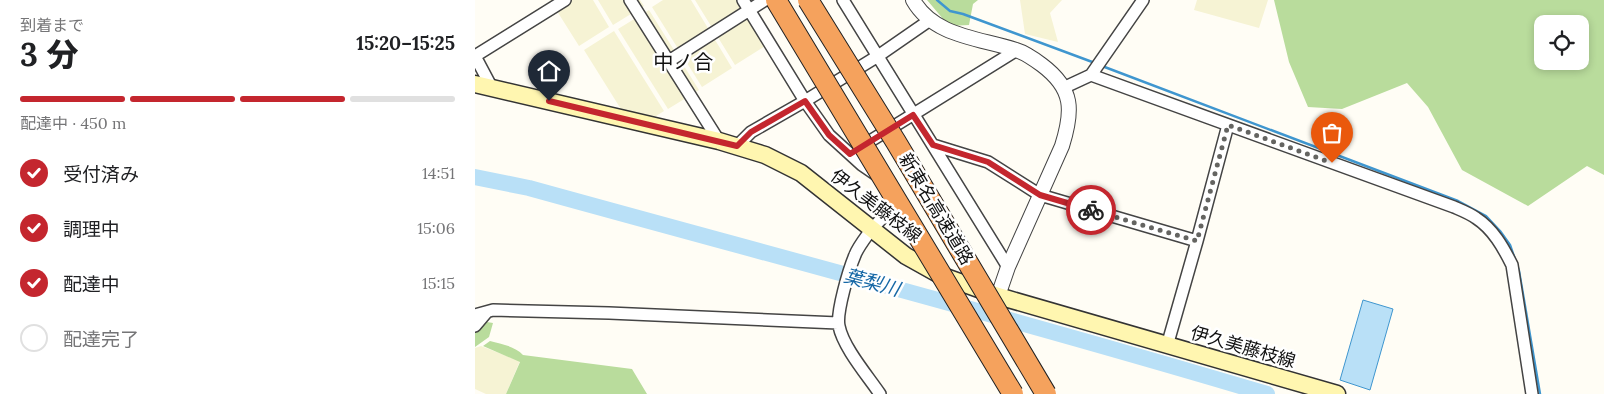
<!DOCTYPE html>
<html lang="ja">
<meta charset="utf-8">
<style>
body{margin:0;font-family:Lora,"Noto Sans JP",serif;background:#f2f2f2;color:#202124;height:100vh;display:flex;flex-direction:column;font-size:19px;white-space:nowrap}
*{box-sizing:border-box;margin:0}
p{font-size:16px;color:#757577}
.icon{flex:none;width:28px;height:28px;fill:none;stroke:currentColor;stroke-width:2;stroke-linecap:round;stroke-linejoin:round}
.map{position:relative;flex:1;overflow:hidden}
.panel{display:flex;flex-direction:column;background:#fff;width:475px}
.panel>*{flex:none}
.controls{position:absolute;left:1059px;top:15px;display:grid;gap:10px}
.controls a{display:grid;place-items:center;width:55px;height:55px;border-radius:10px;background:#fff;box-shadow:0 2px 8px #0003;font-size:25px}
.pin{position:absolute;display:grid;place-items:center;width:42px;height:42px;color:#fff;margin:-51px -21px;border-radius:50% 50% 50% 0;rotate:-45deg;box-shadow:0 0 5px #0007}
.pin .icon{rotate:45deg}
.courier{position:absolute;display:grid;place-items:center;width:50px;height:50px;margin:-25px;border:4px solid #c4262e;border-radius:50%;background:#fff;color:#222;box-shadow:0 1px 6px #0007}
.headline em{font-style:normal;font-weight:800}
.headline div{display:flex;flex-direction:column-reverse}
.headline{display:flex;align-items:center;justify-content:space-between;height:85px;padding:0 20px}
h1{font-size:32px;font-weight:800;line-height:38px}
.bar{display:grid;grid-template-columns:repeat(4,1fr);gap:8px 5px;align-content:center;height:60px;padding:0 20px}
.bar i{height:6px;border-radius:4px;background:#e0e0e0}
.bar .active{background:#c4262e}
.bar p{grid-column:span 4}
ol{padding:0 20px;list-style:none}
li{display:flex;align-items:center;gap:15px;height:55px}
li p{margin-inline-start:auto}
li .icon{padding:5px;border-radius:50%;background:#c4262e;color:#fff;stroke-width:4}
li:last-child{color:#757577}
li i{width:28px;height:28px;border:2px solid #e0e0e0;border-radius:50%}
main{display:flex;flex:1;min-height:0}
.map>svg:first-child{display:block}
</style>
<main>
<section class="panel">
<div class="headline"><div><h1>3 分</h1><p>到着まで</p></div><em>15:20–15:25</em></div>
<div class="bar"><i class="active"></i><i class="active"></i><i class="active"></i><i></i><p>配達中 · 450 m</p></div>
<ol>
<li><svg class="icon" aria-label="check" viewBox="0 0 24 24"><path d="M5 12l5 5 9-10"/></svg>受付済み<p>14:51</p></li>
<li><svg class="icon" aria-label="check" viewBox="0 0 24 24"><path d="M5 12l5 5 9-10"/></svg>調理中<p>15:06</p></li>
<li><svg class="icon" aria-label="check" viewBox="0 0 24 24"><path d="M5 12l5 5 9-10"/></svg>配達中<p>15:15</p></li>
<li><i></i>配達完了</li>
</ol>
</section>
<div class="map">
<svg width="1129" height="394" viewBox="0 0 1129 394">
<rect width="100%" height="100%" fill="#fffdf5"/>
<path fill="#f6f3d4" d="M 75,0 L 118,0 L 134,27 L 104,46 Z
M 123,0 L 165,0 L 169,6 L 138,25 Z
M 188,0 L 216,0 L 257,68 L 227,87 L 177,7 Z
M 220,0 L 262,0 L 290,46 L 260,65 Z
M 545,0 L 587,0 L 575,13 L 583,42 L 550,34 Z
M 722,0 L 793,0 L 784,28 L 719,10 Z
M 174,10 L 224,90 L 193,109 L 143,29 Z
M 139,31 L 189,111 L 159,130 L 109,50 Z
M 6,346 L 45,361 L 31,394 L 11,394 L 0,389 L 0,348 Z"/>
<path fill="#b9dc9c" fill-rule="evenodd" d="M 452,0 L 503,0 L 498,4 L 494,25 L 474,26 Z
M 799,0 L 1129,0 L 1129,175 L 1112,166 L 1053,206 L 987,170 L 953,107 L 932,83 L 867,109 L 833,107 L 814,62 ZM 1068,24 L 1105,24 L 1105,61 L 1068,61 Z
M 0,320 L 18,323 L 14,337 L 0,347 Z
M 15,341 C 26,344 40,346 48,355 L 157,369 L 172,394 L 31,394 L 45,362 L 8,346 Z"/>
<path fill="#b9e0f7" stroke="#3f96cf" d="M 888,300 L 918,309 L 895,390 L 865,380 Z"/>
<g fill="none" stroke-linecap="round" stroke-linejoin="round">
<path stroke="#3f96cf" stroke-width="2.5" d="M 462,0 L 475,11 L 488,14 L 620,63
M 627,66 L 983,201 L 1011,216 L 1025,231 L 1035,245 L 1044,271 L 1065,394"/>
<path stroke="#b9e0f7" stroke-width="16" d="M 0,177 L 54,188 C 300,256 547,321 792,394"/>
<defs>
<path id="minor" d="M 155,0 L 244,141
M 268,0 L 330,101 L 354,135 L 387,165 L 403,176
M 368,0 L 533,267
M 0,56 L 90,0
M 0,56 L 17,88
M 194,61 L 290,0
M 616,75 L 979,207 C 986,210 994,213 1001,218 C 1018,229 1028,247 1037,265 L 1057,394
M 588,88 L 616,75 L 668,0
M 458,145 L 513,162 L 565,195 L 722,241
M 262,146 L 276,132 L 330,101 L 403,56 L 455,20
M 384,148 L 542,50
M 0,315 L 18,310 L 134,313 L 363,323
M 0,326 L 11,313
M 692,346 L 722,241 L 753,125
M 405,394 C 392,375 368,347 364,326 C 361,313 374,269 380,255 C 383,247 391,237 396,230 C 406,218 418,212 416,195"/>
<path id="tertiary" d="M 438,0 C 459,37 505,38 541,50 C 551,53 559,59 567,65 C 599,89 598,111 587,146 L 533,267 L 523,296"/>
<path id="secondary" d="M 0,84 L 244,141 L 290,155 L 326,173 L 431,256 L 465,275 L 523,296 L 862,394"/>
</defs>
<use href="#minor" stroke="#444" stroke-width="14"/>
<use href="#tertiary" stroke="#444" stroke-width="16"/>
<use href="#secondary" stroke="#333" stroke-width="19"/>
<use href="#minor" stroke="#fff" stroke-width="11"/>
<use href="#tertiary" stroke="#fff" stroke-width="14"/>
<use href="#secondary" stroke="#fff6b0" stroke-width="16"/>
<defs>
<path id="motorway-bridge" d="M 301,0 L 538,394
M 333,0 L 421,142 L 571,394"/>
</defs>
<use href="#motorway-bridge" stroke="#222" stroke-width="22" stroke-linecap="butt"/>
<use href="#motorway-bridge" stroke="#f5a25d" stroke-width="20"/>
</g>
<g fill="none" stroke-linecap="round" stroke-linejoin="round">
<path stroke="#646461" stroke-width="5" stroke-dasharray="0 9" d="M 616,210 L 722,241 L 753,125 L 857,163"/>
<path stroke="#c4262e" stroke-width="6" d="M 74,101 L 262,146 L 276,132 L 330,101 L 354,135 L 375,154 L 438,115 L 458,145 L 513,162 L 565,195 L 616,210"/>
</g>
<g text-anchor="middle" stroke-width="5" stroke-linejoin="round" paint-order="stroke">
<g font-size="18" fill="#111" stroke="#fff">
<text transform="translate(401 206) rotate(37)" y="6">伊久美藤枝線</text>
<text transform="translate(461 209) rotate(59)" y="6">新東名高速道路</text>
<text transform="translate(768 347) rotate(16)" y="6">伊久美藤枝線</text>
</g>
<g font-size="19" font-style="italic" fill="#1768a6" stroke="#fff">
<text transform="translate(397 282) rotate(15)" y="7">葉梨川</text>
</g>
<g font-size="20" fill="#111" stroke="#fff">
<text x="208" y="69">中ノ合</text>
</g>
</g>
</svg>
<div class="controls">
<a><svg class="icon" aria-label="locate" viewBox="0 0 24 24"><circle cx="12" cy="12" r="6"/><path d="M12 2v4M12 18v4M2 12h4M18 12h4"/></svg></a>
</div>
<div class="pin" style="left:857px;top:163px;background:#ea580c"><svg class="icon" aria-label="bag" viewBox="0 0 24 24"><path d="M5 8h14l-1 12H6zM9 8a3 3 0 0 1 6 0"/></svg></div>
<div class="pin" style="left:74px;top:101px;background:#1f2937"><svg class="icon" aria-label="home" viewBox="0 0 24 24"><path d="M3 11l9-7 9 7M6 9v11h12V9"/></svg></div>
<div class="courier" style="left:616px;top:210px"><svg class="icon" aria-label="bike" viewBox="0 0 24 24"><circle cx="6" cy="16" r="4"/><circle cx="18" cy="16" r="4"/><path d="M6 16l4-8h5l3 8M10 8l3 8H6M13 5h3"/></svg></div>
</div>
</main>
